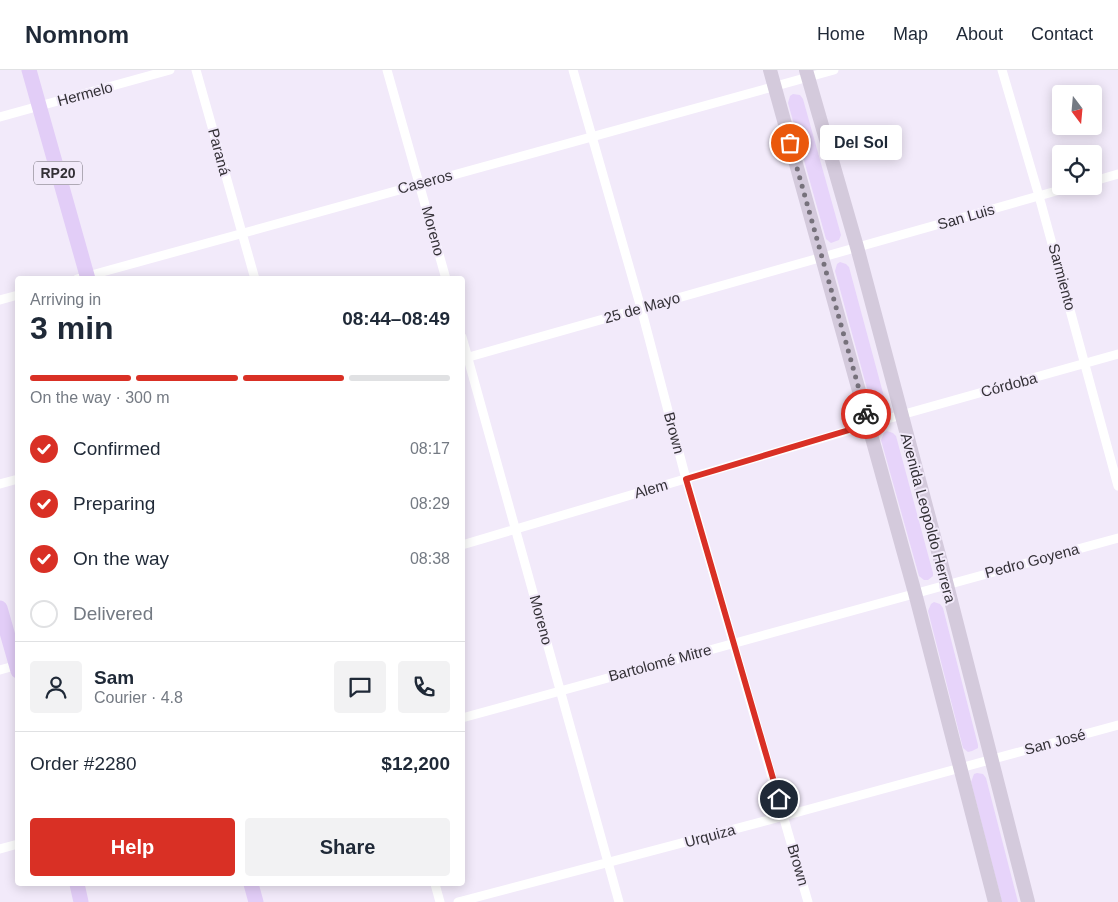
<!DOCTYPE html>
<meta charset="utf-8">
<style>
body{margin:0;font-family:Arial,sans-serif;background:#f2f2f3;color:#1f2937;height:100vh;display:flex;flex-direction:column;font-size:19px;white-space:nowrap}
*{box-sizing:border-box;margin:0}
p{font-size:16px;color:#747a83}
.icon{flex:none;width:28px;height:28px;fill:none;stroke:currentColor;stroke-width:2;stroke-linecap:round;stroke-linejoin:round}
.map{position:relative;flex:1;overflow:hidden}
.details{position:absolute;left:15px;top:206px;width:450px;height:610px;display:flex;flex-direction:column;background:#fff;border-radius:5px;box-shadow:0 2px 12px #0003}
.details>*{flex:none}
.needle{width:32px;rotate:164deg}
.buttons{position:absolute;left:1052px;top:15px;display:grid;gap:10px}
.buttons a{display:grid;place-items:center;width:50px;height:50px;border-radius:5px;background:#fff;box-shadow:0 2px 12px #0003;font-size:25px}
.pin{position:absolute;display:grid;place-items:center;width:42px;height:42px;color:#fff;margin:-21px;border:2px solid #fff;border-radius:50%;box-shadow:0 1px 5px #0007}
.courier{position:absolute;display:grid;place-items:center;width:50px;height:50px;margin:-25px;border:4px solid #d93025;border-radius:50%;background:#fff;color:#222;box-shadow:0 1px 6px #0007}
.bubble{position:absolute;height:35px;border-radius:5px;background:#fff;box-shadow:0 2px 12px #0003;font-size:16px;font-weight:600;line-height:35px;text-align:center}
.head em{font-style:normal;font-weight:600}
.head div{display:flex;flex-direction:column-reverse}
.head{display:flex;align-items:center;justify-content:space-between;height:85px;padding:0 15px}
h1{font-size:32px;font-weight:600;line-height:38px}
.bar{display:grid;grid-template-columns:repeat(4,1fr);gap:8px 5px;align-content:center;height:60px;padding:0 15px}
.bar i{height:6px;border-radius:4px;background:#e0e1e3}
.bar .selected{background:#d93025}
.bar p{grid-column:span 4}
.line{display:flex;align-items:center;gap:12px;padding:0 15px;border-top:1px solid #e0e1e3}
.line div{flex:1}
.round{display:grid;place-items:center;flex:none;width:52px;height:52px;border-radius:5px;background:#f2f2f3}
ol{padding:0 15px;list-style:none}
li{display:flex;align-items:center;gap:15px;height:55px}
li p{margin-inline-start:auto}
li .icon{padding:5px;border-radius:50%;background:#d93025;color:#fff;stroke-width:4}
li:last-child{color:#747a83}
li i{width:28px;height:28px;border:2px solid #e0e1e3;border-radius:50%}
.cta{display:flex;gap:10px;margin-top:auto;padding:10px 15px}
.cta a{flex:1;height:58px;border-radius:5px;background:#d93025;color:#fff;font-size:20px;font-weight:600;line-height:58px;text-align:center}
.cta a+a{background:#f2f2f3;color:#1f2937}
header{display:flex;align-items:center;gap:30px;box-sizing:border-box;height:70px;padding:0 25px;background:#fff;border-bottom:1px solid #e0e1e3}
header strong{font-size:24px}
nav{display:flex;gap:28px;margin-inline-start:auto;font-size:18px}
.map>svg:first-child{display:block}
</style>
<header>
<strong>Nomnom</strong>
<nav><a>Home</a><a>Map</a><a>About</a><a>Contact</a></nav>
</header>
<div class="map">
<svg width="1118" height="832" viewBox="0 0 1118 832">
<rect width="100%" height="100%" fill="#f2eafa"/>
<path fill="#e7d4fa" d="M 793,24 L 800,25 L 803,29 L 841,165 L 839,170 L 831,173 L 826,169 L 788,33 L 790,26 Z
M 840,192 L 846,194 L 849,197 L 886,334 L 886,337 C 881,342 876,342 872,337 L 835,201 L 837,194 Z
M 887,361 L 893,363 L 896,366 L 933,503 L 933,506 L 928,510 L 924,510 L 919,506 L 881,370 L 884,363 Z
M 934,532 L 940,534 L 943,538 L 978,675 L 978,678 L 972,681 L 968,682 L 963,678 L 928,541 L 931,534 Z
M 977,703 L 983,704 L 986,708 L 1018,832 L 1002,832 L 971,712 L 974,704 Z"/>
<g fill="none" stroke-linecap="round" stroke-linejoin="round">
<path stroke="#fff" stroke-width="9" d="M 196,0 L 255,209
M 387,0 L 446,209
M 573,0 L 641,238 L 686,409 L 808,832
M 1002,0 L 1039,126 L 1118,416
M 0,47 L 170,0
M 1094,111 L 1118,104
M 77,209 L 834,0
M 0,230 L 18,225
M 462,267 L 619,832
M 462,289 L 1074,116
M 0,414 L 18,409
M 462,475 L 901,345 L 1118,284
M 0,600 L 18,595
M 462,648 L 1118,468
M 0,779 L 18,774
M 435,814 L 440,832
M 458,832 L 784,746 L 1118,655"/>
<path stroke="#d4cadc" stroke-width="14" d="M 770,0 L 915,523 L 995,832
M 806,0 L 857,177 L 947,515 L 1028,832"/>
<path stroke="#e2cdf7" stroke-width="15" d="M 29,0 L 88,209
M 0,538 L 18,601
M 77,814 L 81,832
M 251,814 L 256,832"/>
</g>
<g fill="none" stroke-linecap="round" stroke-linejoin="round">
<path stroke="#76717b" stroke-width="5" stroke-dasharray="0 9" d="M 790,73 L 866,344"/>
<path stroke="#d93025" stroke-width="6" d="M 779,729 L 686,409 L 869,354 L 866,344"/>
</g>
<g text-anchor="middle" stroke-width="4" stroke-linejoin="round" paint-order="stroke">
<rect fill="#f2eafa" stroke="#6c6871" stroke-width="1" x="34" y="91.5" width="48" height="23" rx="4"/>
<g font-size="14" font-weight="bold" fill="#333036">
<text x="58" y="108">RP20</text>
</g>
<g font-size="15" fill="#333036" stroke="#f2eafa">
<text transform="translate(85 24) rotate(-15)" y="5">Hermelo</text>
<text transform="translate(219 82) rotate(75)" y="5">Paraná</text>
<text transform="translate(425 112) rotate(-15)" y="5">Caseros</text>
<text transform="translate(966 147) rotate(-16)" y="5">San Luis</text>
<text transform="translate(433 161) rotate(75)" y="5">Moreno</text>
<text transform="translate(1062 207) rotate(75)" y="5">Sarmiento</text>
<text transform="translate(642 238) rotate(-16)" y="5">25 de Mayo</text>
<text transform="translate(1009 315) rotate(-15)" y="5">Córdoba</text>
<text transform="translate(674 363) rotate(75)" y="5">Brown</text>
<text transform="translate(651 419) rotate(-16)" y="5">Alem</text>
<text transform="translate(928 448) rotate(75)" y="5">Avenida Leopoldo Herrera</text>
<text transform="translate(1032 491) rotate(-15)" y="5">Pedro Goyena</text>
<text transform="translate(541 550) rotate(75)" y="5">Moreno</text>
<text transform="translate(660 593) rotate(-15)" y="5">Bartolomé Mitre</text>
<text transform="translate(1055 672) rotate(-15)" y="5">San José</text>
<text transform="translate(710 766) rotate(-15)" y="5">Urquiza</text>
<text transform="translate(798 795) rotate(74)" y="5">Brown</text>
</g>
</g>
</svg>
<div class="buttons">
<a><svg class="needle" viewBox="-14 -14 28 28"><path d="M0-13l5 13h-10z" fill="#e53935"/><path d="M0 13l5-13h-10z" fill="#747a83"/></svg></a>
<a><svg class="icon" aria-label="locate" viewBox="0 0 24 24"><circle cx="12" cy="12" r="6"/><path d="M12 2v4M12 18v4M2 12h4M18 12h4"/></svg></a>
</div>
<div class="pin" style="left:790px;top:73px;background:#ea580c"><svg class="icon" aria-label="bag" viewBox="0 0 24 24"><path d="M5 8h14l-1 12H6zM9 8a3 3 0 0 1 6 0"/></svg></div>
<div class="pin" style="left:779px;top:729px;background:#1f2937"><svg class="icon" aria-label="home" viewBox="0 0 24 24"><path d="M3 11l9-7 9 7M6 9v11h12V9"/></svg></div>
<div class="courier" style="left:866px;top:344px"><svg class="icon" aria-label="bike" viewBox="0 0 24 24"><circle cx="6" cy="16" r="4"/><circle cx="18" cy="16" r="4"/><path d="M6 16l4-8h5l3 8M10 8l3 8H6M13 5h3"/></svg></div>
<div class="bubble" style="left:820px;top:55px;width:82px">Del Sol</div>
<section class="details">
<div class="head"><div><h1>3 min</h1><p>Arriving in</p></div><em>08:44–08:49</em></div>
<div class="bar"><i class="selected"></i><i class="selected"></i><i class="selected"></i><i></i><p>On the way · 300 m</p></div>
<ol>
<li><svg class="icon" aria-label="check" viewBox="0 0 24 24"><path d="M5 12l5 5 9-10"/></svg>Confirmed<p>08:17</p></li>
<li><svg class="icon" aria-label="check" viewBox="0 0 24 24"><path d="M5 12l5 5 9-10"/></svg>Preparing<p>08:29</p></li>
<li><svg class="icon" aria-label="check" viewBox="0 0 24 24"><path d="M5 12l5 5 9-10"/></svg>On the way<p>08:38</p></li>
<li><i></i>Delivered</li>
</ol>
<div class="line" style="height:90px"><a class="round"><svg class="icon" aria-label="person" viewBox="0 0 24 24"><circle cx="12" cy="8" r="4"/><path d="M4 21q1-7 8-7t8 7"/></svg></a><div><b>Sam</b><p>Courier · 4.8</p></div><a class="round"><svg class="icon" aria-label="chat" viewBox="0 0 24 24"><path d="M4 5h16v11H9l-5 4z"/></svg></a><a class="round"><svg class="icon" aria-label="phone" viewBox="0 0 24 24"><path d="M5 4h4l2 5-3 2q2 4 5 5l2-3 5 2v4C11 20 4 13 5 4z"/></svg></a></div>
<div class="line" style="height:65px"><div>Order #2280</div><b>$12,200</b></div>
<div class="cta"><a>Help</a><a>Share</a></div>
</section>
</div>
